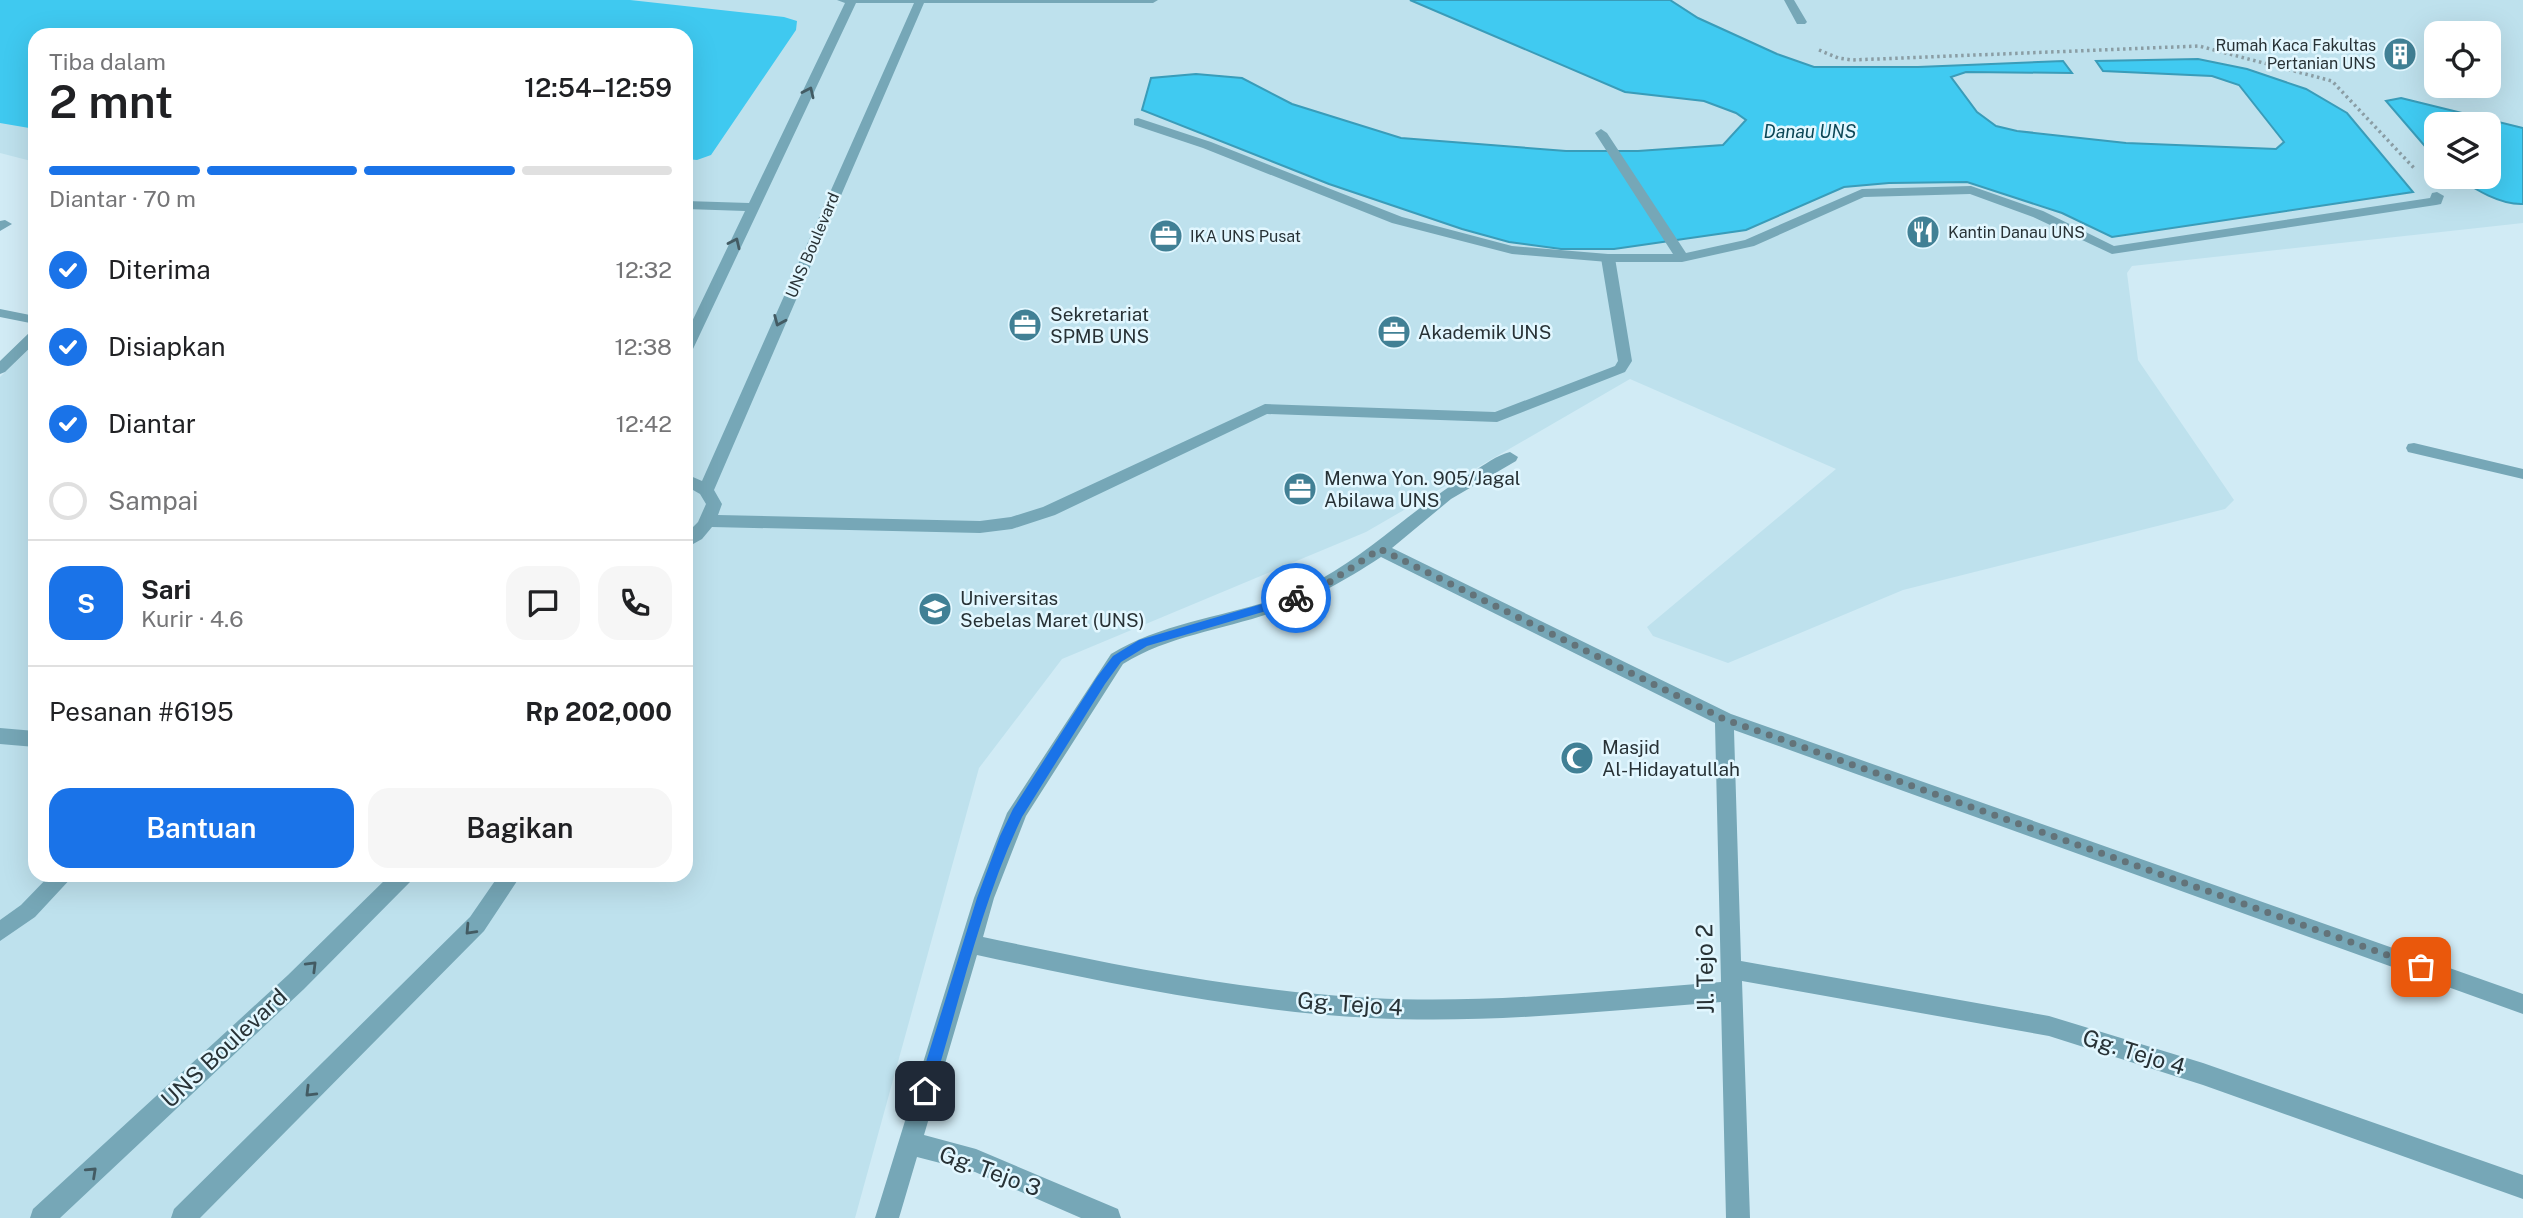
<!DOCTYPE html>
<html lang="id">
<meta charset="utf-8">
<style>
body{margin:0;font-family:"Public Sans",sans-serif;background:#f6f6f6;color:#202124;height:100vh;display:flex;flex-direction:column;font-size:26px;white-space:nowrap}
*{box-sizing:border-box;margin:0}
p{font-size:23px;color:#757577}
.icon{flex:none;width:38px;height:38px;fill:none;stroke:currentColor;stroke-width:2;stroke-linecap:round;stroke-linejoin:round}
.map{position:relative;flex:1;overflow:hidden}
.drawer{position:absolute;left:28px;top:28px;width:665px;height:854px;display:flex;flex-direction:column;background:#fff;border-radius:21px;box-shadow:0 7px 28px #0002}
.drawer>*{flex:none}
.fabs{position:absolute;left:2424px;top:21px;display:grid;gap:14px}
.fabs a{display:grid;place-items:center;width:77px;height:77px;border-radius:14px;background:#fff;box-shadow:0 7px 28px #0002;font-size:35px}
.pin{position:absolute;display:grid;place-items:center;width:60px;height:60px;color:#fff;margin:-30px;border-radius:14px;box-shadow:0 4px 10px #0006}
.courier{position:absolute;display:grid;place-items:center;width:70px;height:70px;margin:-35px;border:5px solid #1a73e8;border-radius:50%;background:#fff;color:#222;box-shadow:0 2px 9px #0007}
.overview em{font-style:normal;font-weight:600}
.overview div{display:flex;flex-direction:column-reverse}
.overview{display:flex;align-items:center;justify-content:space-between;height:119px;padding:0 21px}
h1{font-size:46px;font-weight:600;line-height:52px}
.bar{display:grid;grid-template-columns:repeat(4,1fr);gap:10px 7px;align-content:center;height:84px;padding:0 21px}
.bar i{height:9px;border-radius:5px;background:#e0e0e0}
.bar .on{background:#1a73e8}
.bar p{grid-column:span 4}
.line{display:flex;align-items:center;gap:18px;padding:0 21px;border-top:2px solid #e0e0e0}
.line div{flex:1}
.round{display:grid;place-items:center;flex:none;width:74px;height:74px;border-radius:21px;background:#f6f6f6}
ol{padding:0 21px;list-style:none}
li{display:flex;align-items:center;gap:21px;height:77px}
li p{margin-inline-start:auto}
li .icon{padding:7px;border-radius:50%;background:#1a73e8;color:#fff;stroke-width:4}
li:last-child{color:#757577}
li i{width:38px;height:38px;border:4px solid #e0e0e0;border-radius:50%}
.action{display:flex;gap:14px;margin-top:auto;padding:14px 21px}
.action a{flex:1;height:80px;border-radius:21px;background:#1a73e8;color:#fff;font-size:28px;font-weight:600;line-height:80px;text-align:center}
.action a+a{background:#f6f6f6;color:#202124}
.map>svg:first-child{display:block}
</style>
<div class="map">
<svg width="2523" height="1218" viewBox="0 0 2523 1218">
<rect width="100%" height="100%" fill="#d1ebf5"/>
<path fill="#bee1ed" fill-rule="evenodd" d="M 0,0 L 2523,0 L 2523,223 L 2132,266 L 2127,273 L 2138,360 L 2234,500 L 2225,509 L 1903,590 L 1728,663 L 1653,636 L 1647,627 L 1836,469 L 1630,379 L 1366,532 L 1062,659 L 979,768 L 855,1218 L 0,1218 L 0,377 L 35,343 L 35,875 L 686,875 L 686,35 L 35,35 L 35,162 L 0,153 ZM 2436,33 L 2488,33 L 2488,86 L 2436,86 ZM 2436,124 L 2488,124 L 2488,177 L 2436,177 Z"/>
<path fill="#3fc9f0" d="M 0,0 L 630,0 L 784,17 L 797,21 L 796,30 L 711,155 L 697,160 L 686,159 L 686,35 L 35,35 L 35,129 L 0,123 Z"/>
<path fill="#40caf1" stroke="#399cb9" stroke-width="2" d="M 1410,0 L 1670,0 L 1698,18 L 1777,54 L 1814,67 L 1918,67 L 2063,61 L 2072,73 L 1966,72 L 1951,77 L 1977,112 L 1996,126 L 2017,131 L 2126,143 L 2276,149 L 2284,142 L 2239,85 L 2212,76 L 2103,71 L 2096,61 L 2198,59 L 2247,69 L 2306,89 L 2347,113 L 2413,192 L 2112,237 L 2062,213 L 1967,182 L 1889,183 L 1844,187 L 1746,230 L 1614,249 L 1561,249 L 1509,242 L 1462,229 L 1329,184 L 1142,110 L 1151,78 L 1196,74 L 1242,78 L 1292,104 L 1401,138 L 1566,151 L 1638,151 L 1723,145 L 1746,120 L 1736,113 L 1704,101 L 1625,92 Z
M 2401,98 L 2523,128 L 2523,204 C 2500,205 2475,189 2456,177 L 2488,177 L 2488,124 L 2436,124 L 2436,159 L 2386,101 Z"/>
<g fill="none" stroke-linecap="round" stroke-linejoin="round">
<path stroke="#8a9da4" stroke-width="3.5" stroke-dasharray="2.5 3.5" stroke-linecap="butt" d="M 1819,50 L 1838,58 L 1852,60 L 2199,46 L 2332,81 L 2414,168"/>
<path fill="#76a7b7" fill-rule="evenodd" d="M 837,0 L 1158,0 L 1153,3 L 924,3 L 714,490 L 722,504 L 718,515 L 980,521 L 1011,517 L 1043,507 L 1265,404 L 1495,412 L 1615,366 L 1618,361 L 1601,258 L 1608,254 L 1615,258 L 1632,361 L 1625,372 L 1497,422 L 1267,414 L 1055,515 L 1012,529 L 980,533 L 712,527 L 702,539 L 686,548 L 686,534 L 698,522 L 706,504 L 700,494 L 686,486 L 686,474 L 702,481 L 914,3 L 856,3 L 693,349 L 686,354 L 686,334 L 745,211 L 686,209 L 686,201 L 749,203 L 845,3 Z
M 1784,0 L 1794,0 L 1807,22 L 1805,24 L 1797,24 Z
M 0,728 L 35,731 L 35,747 L 0,744 Z
M 50,875 L 74,875 L 35,917 L 0,941 L 0,920 L 21,905 Z
M 390,875 L 414,875 L 411,881 L 304,989 L 60,1218 L 30,1218 L 33,1209 L 288,975 Z
M 499,875 L 521,875 L 484,931 L 200,1218 L 171,1218 L 174,1209 L 470,917 Z"/>
<path fill="#76a7b7" fill-rule="evenodd" d="M 1138,118 L 1211,142 L 1402,217 L 1512,246 L 1608,254 L 1673,254 L 1595,133 L 1601,129 L 1607,133 L 1686,253 L 1745,240 L 1862,189 L 1971,186 L 2043,211 L 2114,246 L 2430,198 L 2432,193 L 2437,192 L 2444,196 L 2441,204 L 2436,205 L 2112,254 L 2033,217 L 1970,194 L 1864,197 L 1754,246 L 1682,262 L 1608,262 L 1512,254 L 1392,223 L 1203,148 L 1134,125 L 1134,119 Z"/>
<path fill="#76a7b7" fill-rule="evenodd" d="M 5,220 L 12,224 L 0,231 L 0,221 Z
M 0,309 L 35,316 L 35,324 L 0,317 Z
M 35,331 L 35,343 L 5,372 L 0,374 L 0,361 L 30,332 Z
M 2414,443 L 2523,469 L 2523,479 L 2408,452 L 2406,448 L 2408,444 Z
M 1510,452 L 1518,457 L 1516,461 L 1451,499 L 1392,548 L 1731,714 L 2523,994 L 2523,1014 L 1734,730 L 1741,961 L 2049,1016 L 2203,1063 L 2523,1175 L 2523,1199 L 2203,1085 L 2049,1036 L 1742,981 L 1750,1218 L 1726,1218 L 1721,1002 C 1605,1011 1487,1024 1371,1018 C 1238,1011 1107,983 977,955 L 924,1135 L 976,1149 L 1118,1209 L 1121,1218 L 1081,1218 L 975,1172 L 917,1157 L 899,1218 L 875,1218 L 974,898 L 1007,813 L 1111,654 C 1174,615 1255,616 1321,579 C 1375,549 1419,503 1473,472 C 1484,465 1497,455 1510,452 ZM 1381,557 L 1715,723 L 1721,982 C 1605,991 1487,1004 1371,998 C 1239,991 1111,964 983,937 L 994,898 L 1026,816 L 1123,664 C 1168,636 1221,630 1271,613 C 1313,599 1344,581 1381,557 Z"/>
</g>
<defs><path id="oneway-chevron" d="M-2-3.5L2.5 0L-2 3.5" fill="none" stroke-width="1.6" stroke-linecap="round" stroke-linejoin="round" transform="scale(1.75)"/></defs>
<g stroke="#435b63">
<use href="#oneway-chevron" transform="translate(809 92) rotate(-65)"/>
<use href="#oneway-chevron" transform="translate(735 243) rotate(-65)"/>
<use href="#oneway-chevron" transform="translate(779 321) rotate(113)"/>
<use href="#oneway-chevron" transform="translate(470 930) rotate(133)"/>
<use href="#oneway-chevron" transform="translate(312 966) rotate(-45)"/>
<use href="#oneway-chevron" transform="translate(310 1092) rotate(135)"/>
<use href="#oneway-chevron" transform="translate(92 1172) rotate(-43)"/>
</g>
<path fill="#1a73e8" d="M 1296,594 L 1300,595 L 1300,601 L 1147,646 L 1121,662 L 1105,684 L 1022,817 C 981,903 960,1000 932,1091 L 930,1097 L 920,1097 L 917,1091 L 977,898 L 1000,836 L 1013,809 L 1097,677 L 1113,656 L 1139,640 Z"/>
<g fill="none" stroke-linecap="round" stroke-linejoin="round">
<path stroke="#637379" stroke-width="7" stroke-dasharray="0 12.6" d="M 1296,598 L 1325,585 L 1380,549 L 1724,719 L 2421,967"/>
</g>
<defs>
<symbol id="building-disc" viewBox="-11 -11 22 22"><circle r="9.5" fill="#418095" stroke="#e2f7ff"/><path d="M-4-6H4V6H1V3H-1V6H-4ZM-2.5-4.3h1.7v1.8h-1.7ZM.8-4.3h1.7v1.8H.8ZM-2.5-1h1.7V.8h-1.7ZM.8-1h1.7V.8H.8Z" fill="#fff"/></symbol>
<symbol id="restaurant-disc" viewBox="-11 -11 22 22"><circle r="9.5" fill="#418095" stroke="#e2f7ff"/><path d="M-5-6h1v4h1v-4h1v4h1v-4h1v5L-1.5 .5V6h-2V.5L-5-1ZM5-6V6H3V1.5H1.5Q1.5-4 5-6Z" fill="#fff"/></symbol>
<symbol id="office-disc" viewBox="-11 -11 22 22"><circle r="9.5" fill="#418095" stroke="#e2f7ff"/><path d="M-6-3h4V-5.5h4V-3h4V5H-6ZM-1-4.5V-3h2v-1.5ZM-6 0V1H6V0Z" fill="#fff"/></symbol>
<symbol id="university-disc" viewBox="-11 -11 22 22"><circle r="9.5" fill="#418095" stroke="#e2f7ff"/><path d="M0-5L7-2L0 1L-7-2ZM-4 1L0 2.5L4 1V4Q0 6-4 4Z" fill="#fff"/></symbol>
<symbol id="mosque-disc" viewBox="-11 -11 22 22"><circle r="9.5" fill="#418095" stroke="#e2f7ff"/><path d="M3.5-4.9A6 6 0 1 0 3.5 4.9A5 5 0 1 1 3.5-4.9Z" fill="#fff"/></symbol>
</defs>
<g fill-rule="evenodd">
<use href="#building-disc" x="2381" y="35" width="38" height="38"/>
<use href="#restaurant-disc" x="1904" y="213" width="38" height="38"/>
<use href="#office-disc" x="1147" y="217" width="38" height="38"/>
<use href="#office-disc" x="1006" y="306" width="38" height="38"/>
<use href="#office-disc" x="1375" y="313" width="38" height="38"/>
<use href="#office-disc" x="1281" y="470" width="38" height="38"/>
<use href="#university-disc" x="916" y="590" width="38" height="38"/>
<use href="#mosque-disc" x="1558" y="739" width="38" height="38"/>
</g>
<g text-anchor="middle" stroke-width="5" stroke-linejoin="round" paint-order="stroke">
<g font-size="16" fill="#283236" stroke="#e2f7ff" text-anchor="start">
<text x="2376" y="51" text-anchor="end">Rumah Kaca Fakultas<tspan x="2376" dy="18">Pertanian UNS</tspan></text>
<text x="1948" y="238">Kantin Danau UNS</text>
<text x="1190" y="242">IKA UNS Pusat</text>
</g>
<g font-size="16" fill="#283236" stroke="#e2f7ff">
<text transform="translate(812 245) rotate(-67)" y="6">UNS Boulevard</text>
</g>
<g font-size="18" font-style="italic" fill="#0b4656" stroke="#e2f7ff">
<text x="1810" y="138">Danau UNS</text>
</g>
<g font-size="19" fill="#283236" stroke="#e2f7ff" text-anchor="start">
<text x="1050" y="321">Sekretariat<tspan x="1050" dy="22">SPMB UNS</tspan></text>
<text x="1418" y="339">Akademik UNS</text>
<text x="1324" y="485">Menwa Yon. 905/Jagal<tspan x="1324" dy="22">Abilawa UNS</tspan></text>
<text x="960" y="605">Universitas<tspan x="960" dy="22">Sebelas Maret (UNS)</tspan></text>
<text x="1602" y="754">Masjid<tspan x="1602" dy="22">Al-Hidayatullah</tspan></text>
</g>
<g font-size="23" fill="#283236" stroke="#e2f7ff">
<text transform="translate(1705 969) rotate(-91)" y="8">Jl. Tejo 2</text>
<text transform="translate(1350 1004) rotate(4)" y="8">Gg. Tejo 4</text>
<text transform="translate(224 1048) rotate(-43)" y="8">UNS Boulevard</text>
<text transform="translate(2134 1052) rotate(17)" y="8">Gg. Tejo 4</text>
<text transform="translate(990 1171) rotate(20)" y="8">Gg. Tejo 3</text>
</g>
</g>
</svg>
<div class="fabs">
<a><svg class="icon" aria-label="locate" viewBox="0 0 24 24"><circle cx="12" cy="12" r="6"/><path d="M12 2v4M12 18v4M2 12h4M18 12h4"/></svg></a>
<a><svg class="icon" aria-label="layers" viewBox="0 0 24 24"><path d="M12 4l9 5-9 5-9-5zM3 14l9 5 9-5"/></svg></a>
</div>
<div class="pin" style="left:2421px;top:967px;background:#ea580c"><svg class="icon" aria-label="bag" viewBox="0 0 24 24"><path d="M5 8h14l-1 12H6zM9 8a3 3 0 0 1 6 0"/></svg></div>
<div class="pin" style="left:925px;top:1091px;background:#1f2937"><svg class="icon" aria-label="home" viewBox="0 0 24 24"><path d="M3 11l9-7 9 7M6 9v11h12V9"/></svg></div>
<div class="courier" style="left:1296px;top:598px"><svg class="icon" aria-label="bike" viewBox="0 0 24 24"><circle cx="6" cy="16" r="4"/><circle cx="18" cy="16" r="4"/><path d="M6 16l4-8h5l3 8M10 8l3 8H6M13 5h3"/></svg></div>
<section class="drawer">
<div class="overview"><div><h1>2 mnt</h1><p>Tiba dalam</p></div><em>12:54–12:59</em></div>
<div class="bar"><i class="on"></i><i class="on"></i><i class="on"></i><i></i><p>Diantar · 70 m</p></div>
<ol>
<li><svg class="icon" aria-label="check" viewBox="0 0 24 24"><path d="M5 12l5 5 9-10"/></svg>Diterima<p>12:32</p></li>
<li><svg class="icon" aria-label="check" viewBox="0 0 24 24"><path d="M5 12l5 5 9-10"/></svg>Disiapkan<p>12:38</p></li>
<li><svg class="icon" aria-label="check" viewBox="0 0 24 24"><path d="M5 12l5 5 9-10"/></svg>Diantar<p>12:42</p></li>
<li><i></i>Sampai</li>
</ol>
<div class="line" style="height:126px"><b class="round" style="background:#1a73e8;color:#fff">S</b><div><b>Sari</b><p>Kurir · 4.6</p></div><a class="round"><svg class="icon" aria-label="chat" viewBox="0 0 24 24"><path d="M4 5h16v11H9l-5 4z"/></svg></a><a class="round"><svg class="icon" aria-label="phone" viewBox="0 0 24 24"><path d="M5 4h4l2 5-3 2q2 4 5 5l2-3 5 2v4C11 20 4 13 5 4z"/></svg></a></div>
<div class="line" style="height:91px"><div>Pesanan #6195</div><b>Rp 202,000</b></div>
<div class="action"><a>Bantuan</a><a>Bagikan</a></div>
</section>
</div>
